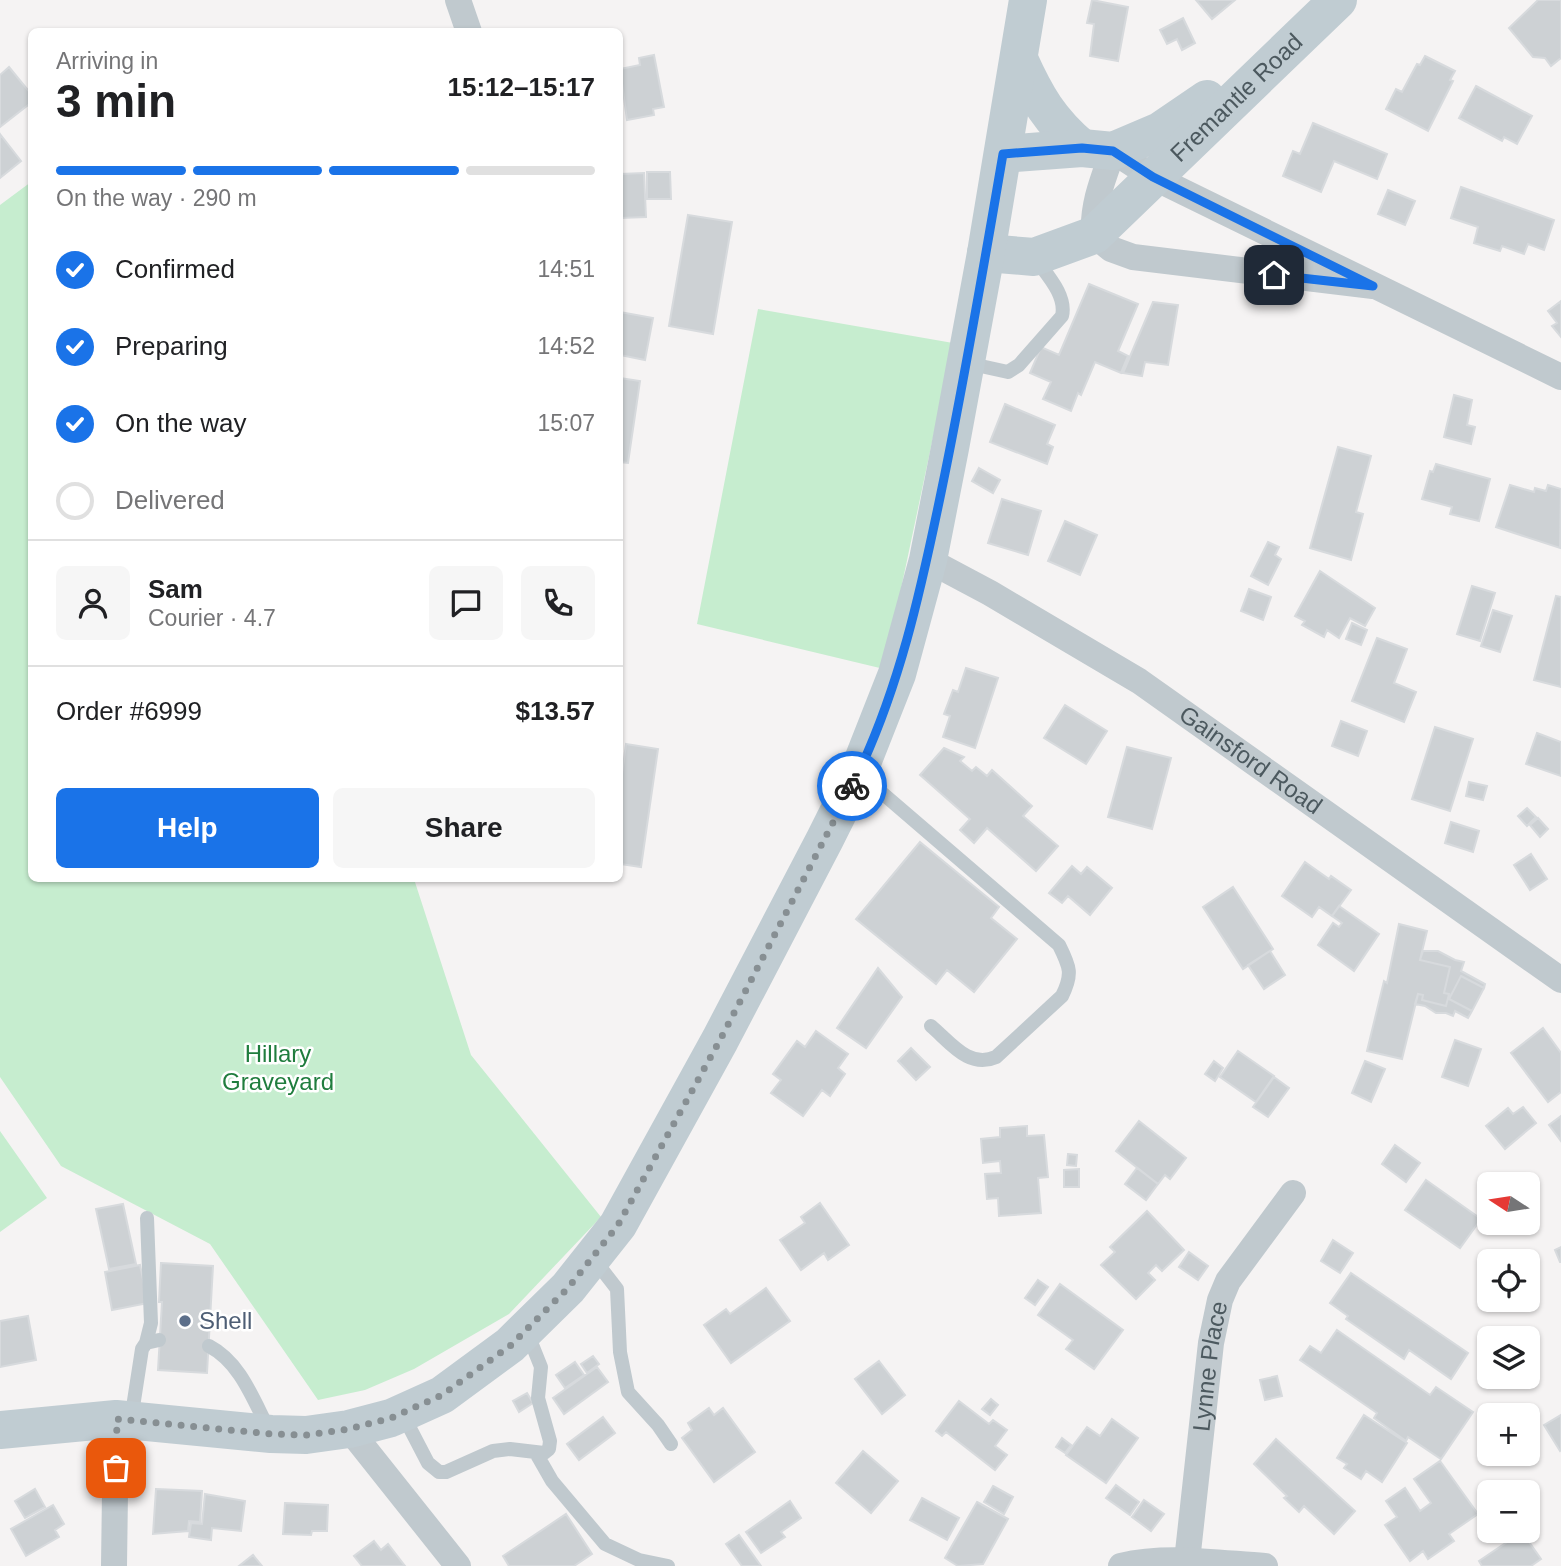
<!DOCTYPE html>
<meta charset="utf-8">
<style>
body{margin:0;font-family:Helvetica,sans-serif;background:#f6f6f6;color:#202124;height:100vh;display:flex;flex-direction:column;font-size:26px;white-space:nowrap}
*{box-sizing:border-box;margin:0}
p{font-size:23px;color:#757577}
.icon{flex:none;width:38px;height:38px;fill:none;stroke:currentColor;stroke-width:2;stroke-linecap:round;stroke-linejoin:round}
.map{position:relative;flex:1;overflow:hidden}
.drawer{position:absolute;left:28px;top:28px;width:595px;height:854px;display:flex;flex-direction:column;background:#fff;border-radius:10px;box-shadow:0 2px 5px #0004}
.drawer>*{flex:none}
.needle{width:46px;rotate:282deg}
.buttons{position:absolute;left:1477px;top:1172px;display:grid;gap:14px}
.buttons a{display:grid;place-items:center;width:63px;height:63px;border-radius:10px;background:#fff;box-shadow:0 2px 5px #0004;font-size:35px}
.pin{position:absolute;display:grid;place-items:center;width:60px;height:60px;color:#fff;margin:-30px;border-radius:14px;box-shadow:0 4px 10px #0006}
.courier{position:absolute;display:grid;place-items:center;width:70px;height:70px;margin:-35px;border:5px solid #1a73e8;border-radius:50%;background:#fff;color:#222;box-shadow:0 2px 9px #0007}
.head em{font-style:normal;font-weight:700}
.head div{display:flex;flex-direction:column-reverse}
.head{display:flex;align-items:center;justify-content:space-between;height:119px;padding:0 28px}
h1{font-size:46px;font-weight:700;line-height:52px}
.bar{display:grid;grid-template-columns:repeat(4,1fr);gap:10px 7px;align-content:center;height:84px;padding:0 28px}
.bar i{height:9px;border-radius:5px;background:#e0e0e0}
.bar .active{background:#1a73e8}
.bar p{grid-column:span 4}
.line{display:flex;align-items:center;gap:18px;padding:0 28px;border-top:2px solid #e0e0e0}
.line div{flex:1}
.round{display:grid;place-items:center;flex:none;width:74px;height:74px;border-radius:10px;background:#f6f6f6}
ol{padding:0 28px;list-style:none}
li{display:flex;align-items:center;gap:21px;height:77px}
li p{margin-inline-start:auto}
li .icon{padding:7px;border-radius:50%;background:#1a73e8;color:#fff;stroke-width:4}
li:last-child{color:#757577}
li i{width:38px;height:38px;border:4px solid #e0e0e0;border-radius:50%}
.cta{display:flex;gap:14px;margin-top:auto;padding:14px 28px}
.cta a{flex:1;height:80px;border-radius:10px;background:#1a73e8;color:#fff;font-size:28px;font-weight:700;line-height:80px;text-align:center}
.cta a+a{background:#f6f6f6;color:#202124}
.map>svg:first-child{display:block}
</style>
<div class="map">
<svg width="1561" height="1566" viewBox="0 0 1561 1566">
<rect width="100%" height="100%" fill="#f5f3f3"/>
<path fill="#c6edcf" d="M 31,182 L 32,878 L 414,879 L 471,1055 L 601,1217 L 509,1314 L 414,1369 L 365,1390 L 318,1400 L 210,1244 L 61,1166 L 0,1077 L 0,205 Z
M 758,309 L 953,343 L 884,669 L 697,624 Z
M 0,1131 L 47,1198 L 0,1232 Z"/>
<path fill="#cdd1d4" stroke="#d7dadd" stroke-width="2" d="M 1092,0 L 1128,7 L 1118,61 L 1090,56 L 1094,24 L 1087,23 Z
M 1196,0 L 1235,0 L 1212,19 Z
M 1538,0 L 1561,0 L 1561,58 L 1551,66 L 1545,58 L 1533,57 L 1509,28 Z
M 1183,18 L 1195,43 L 1182,50 L 1177,39 L 1167,44 L 1160,30 Z
M 654,55 L 664,107 L 653,109 L 654,115 L 627,120 L 620,69 L 640,65 L 639,58 Z
M 1425,56 L 1455,71 L 1450,80 L 1453,81 L 1428,131 L 1386,109 L 1396,89 L 1402,92 L 1417,64 L 1420,65 Z
M 9,67 L 32,95 L 32,102 L 0,127 L 0,75 Z
M 1476,86 L 1532,116 L 1517,144 L 1504,137 L 1502,141 L 1459,118 Z
M 1313,123 L 1387,154 L 1377,179 L 1334,161 L 1321,192 L 1283,176 L 1293,151 L 1300,154 Z
M 0,134 L 21,161 L 0,178 Z
M 647,172 L 670,172 L 671,199 L 647,199 Z
M 644,173 L 646,217 L 620,218 L 620,174 Z
M 1461,187 L 1554,220 L 1544,250 L 1528,244 L 1524,254 L 1502,246 L 1500,251 L 1474,243 L 1478,227 L 1451,218 Z
M 1388,190 L 1415,201 L 1405,225 L 1378,214 Z
M 688,215 L 732,222 L 713,334 L 669,326 Z
M 1089,284 L 1138,304 L 1118,351 L 1128,356 L 1121,373 L 1095,362 L 1081,395 L 1078,393 L 1071,411 L 1043,399 L 1051,382 L 1030,373 L 1041,347 L 1059,355 Z
M 1561,301 L 1561,337 L 1552,326 L 1557,323 L 1548,311 Z
M 1153,302 L 1178,305 L 1168,365 L 1145,362 L 1142,376 L 1123,373 Z
M 620,312 L 653,318 L 645,360 L 620,355 Z
M 620,378 L 640,381 L 628,463 L 620,462 Z
M 1454,395 L 1472,400 L 1467,425 L 1475,427 L 1471,444 L 1444,437 Z
M 1005,404 L 1055,425 L 1047,444 L 1053,447 L 1047,464 L 990,442 Z
M 1338,447 L 1371,456 L 1356,512 L 1363,514 L 1351,560 L 1310,548 Z
M 1436,464 L 1490,479 L 1479,521 L 1450,514 L 1452,507 L 1422,499 L 1430,471 L 1433,472 Z
M 979,468 L 1000,480 L 993,493 L 972,481 Z
M 1510,485 L 1534,492 L 1535,488 L 1546,491 L 1548,485 L 1561,489 L 1560,548 L 1496,527 Z
M 1002,499 L 1041,511 L 1028,555 L 988,543 Z
M 1065,521 L 1097,535 L 1080,575 L 1048,561 Z
M 1268,542 L 1279,547 L 1275,555 L 1281,559 L 1268,585 L 1251,576 Z
M 1320,571 L 1375,608 L 1365,626 L 1350,618 L 1339,638 L 1327,630 L 1324,637 L 1302,625 L 1305,621 L 1295,616 Z
M 1472,586 L 1495,593 L 1480,641 L 1457,634 Z
M 1249,589 L 1271,597 L 1263,620 L 1241,611 Z
M 1556,596 L 1561,597 L 1561,687 L 1534,680 Z
M 1493,610 L 1512,616 L 1500,652 L 1481,646 Z
M 1352,623 L 1367,630 L 1361,645 L 1346,639 Z
M 1377,638 L 1407,649 L 1394,683 L 1416,692 L 1404,722 L 1352,701 Z
M 966,668 L 998,678 L 975,748 L 943,737 L 950,716 L 944,714 L 953,690 L 958,692 Z
M 1065,705 L 1107,731 L 1086,764 L 1044,738 Z
M 1341,721 L 1367,731 L 1358,756 L 1332,746 Z
M 1435,727 L 1473,739 L 1450,811 L 1412,799 Z
M 1537,733 L 1561,742 L 1561,776 L 1526,764 Z
M 626,744 L 658,749 L 641,867 L 620,864 L 620,789 Z
M 1127,747 L 1171,758 L 1152,829 L 1108,817 Z
M 944,748 L 964,757 L 960,761 L 972,771 L 976,767 L 987,776 L 992,770 L 1032,806 L 1023,816 L 1058,846 L 1036,871 L 987,828 L 974,843 L 960,830 L 970,819 L 920,775 Z
M 1469,782 L 1487,786 L 1483,800 L 1466,796 Z
M 1527,808 L 1536,817 L 1527,826 L 1518,816 Z
M 1538,818 L 1548,829 L 1540,837 L 1530,825 Z
M 1451,822 L 1479,831 L 1473,852 L 1445,843 Z
M 920,842 L 999,907 L 991,918 L 1017,939 L 974,992 L 947,970 L 936,984 L 856,919 Z
M 1531,854 L 1547,879 L 1530,890 L 1514,865 Z
M 1305,862 L 1329,879 L 1331,876 L 1351,890 L 1332,916 L 1319,907 L 1312,917 L 1282,896 Z
M 1072,866 L 1081,874 L 1087,867 L 1112,888 L 1090,915 L 1068,896 L 1062,903 L 1049,893 Z
M 1233,887 L 1273,949 L 1243,969 L 1203,907 Z
M 1339,906 L 1379,934 L 1354,971 L 1318,945 L 1333,923 L 1339,927 L 1342,923 L 1332,916 Z
M 1399,924 L 1427,931 L 1420,960 L 1450,967 L 1444,993 L 1449,994 L 1446,1006 L 1422,1000 L 1423,995 L 1418,994 L 1402,1059 L 1367,1051 L 1384,981 L 1387,983 Z
M 1270,951 L 1285,975 L 1264,989 L 1248,965 Z
M 1423,951 L 1438,951 L 1455,960 L 1464,962 L 1461,971 L 1485,984 L 1484,988 L 1461,976 L 1449,999 L 1472,1011 L 1468,1018 L 1455,1011 L 1453,1016 L 1446,1013 L 1436,1013 L 1425,1006 L 1415,1004 L 1418,994 L 1423,995 L 1422,1000 L 1446,1006 L 1449,994 L 1444,993 L 1450,967 L 1420,960 Z
M 878,968 L 902,997 L 866,1048 L 837,1028 Z
M 1461,976 L 1484,988 L 1472,1011 L 1449,999 Z
M 1543,1028 L 1561,1053 L 1561,1092 L 1548,1102 L 1511,1053 Z
M 816,1031 L 848,1054 L 838,1068 L 845,1074 L 830,1096 L 822,1090 L 803,1116 L 771,1093 L 781,1080 L 773,1074 L 797,1041 L 805,1047 Z
M 1455,1040 L 1481,1049 L 1468,1086 L 1442,1077 Z
M 911,1048 L 930,1067 L 916,1080 L 898,1061 Z
M 1238,1051 L 1274,1076 L 1256,1102 L 1220,1077 Z
M 1214,1061 L 1223,1068 L 1215,1081 L 1205,1074 Z
M 1365,1061 L 1385,1069 L 1371,1102 L 1352,1093 Z
M 1274,1077 L 1289,1088 L 1268,1117 L 1253,1107 Z
M 1523,1107 L 1536,1123 L 1505,1149 L 1486,1126 L 1508,1108 L 1513,1114 Z
M 1561,1116 L 1561,1141 L 1549,1125 Z
M 1139,1121 L 1186,1158 L 1170,1179 L 1165,1175 L 1158,1184 L 1116,1151 Z
M 1027,1126 L 1027,1136 L 1044,1135 L 1048,1177 L 1038,1178 L 1041,1213 L 999,1216 L 998,1198 L 987,1199 L 985,1174 L 1001,1173 L 1000,1161 L 983,1163 L 981,1139 L 1000,1137 L 1000,1128 Z
M 1395,1145 L 1420,1163 L 1406,1182 L 1382,1164 Z
M 1068,1154 L 1077,1155 L 1076,1166 L 1067,1165 Z
M 1137,1168 L 1158,1184 L 1146,1200 L 1125,1184 Z
M 1079,1169 L 1079,1187 L 1064,1187 L 1064,1170 Z
M 1426,1180 L 1481,1219 L 1460,1248 L 1405,1210 Z
M 820,1203 L 849,1245 L 828,1260 L 824,1253 L 801,1270 L 780,1240 L 805,1223 L 801,1217 Z
M 123,1204 L 136,1264 L 109,1269 L 96,1209 Z
M 1147,1211 L 1184,1250 L 1162,1271 L 1156,1265 L 1148,1273 L 1155,1280 L 1136,1299 L 1101,1265 L 1115,1252 L 1110,1247 Z
M 1333,1240 L 1353,1253 L 1340,1273 L 1321,1261 Z
M 1561,1247 L 1561,1262 L 1560,1262 L 1555,1250 Z
M 1189,1252 L 1208,1266 L 1198,1280 L 1179,1267 Z
M 161,1263 L 213,1266 L 207,1373 L 158,1370 L 162,1302 L 159,1302 Z
M 140,1265 L 148,1303 L 112,1310 L 105,1272 Z
M 1351,1273 L 1468,1353 L 1451,1379 L 1409,1350 L 1404,1359 L 1346,1319 L 1348,1316 L 1330,1303 Z
M 1038,1280 L 1048,1287 L 1035,1305 L 1025,1298 Z
M 1060,1284 L 1123,1330 L 1094,1369 L 1066,1349 L 1073,1340 L 1038,1315 Z
M 766,1288 L 790,1321 L 731,1363 L 704,1325 L 726,1309 L 730,1314 Z
M 28,1316 L 36,1360 L 0,1367 L 0,1321 Z
M 1337,1330 L 1430,1395 L 1436,1387 L 1473,1412 L 1441,1459 L 1408,1437 L 1406,1441 L 1374,1418 L 1377,1413 L 1300,1360 L 1310,1346 L 1321,1353 Z
M 593,1356 L 599,1364 L 587,1373 L 581,1364 Z
M 879,1361 L 905,1395 L 882,1414 L 855,1379 Z
M 575,1362 L 584,1375 L 565,1388 L 556,1375 Z
M 597,1367 L 608,1382 L 564,1414 L 553,1398 Z
M 1277,1376 L 1282,1396 L 1265,1400 L 1260,1380 Z
M 527,1393 L 533,1403 L 519,1412 L 513,1401 Z
M 991,1399 L 998,1405 L 990,1415 L 982,1409 Z
M 959,1401 L 989,1424 L 993,1420 L 1007,1430 L 995,1446 L 1007,1455 L 995,1470 L 946,1432 L 942,1436 L 936,1431 Z
M 709,1408 L 714,1415 L 723,1408 L 755,1452 L 714,1482 L 682,1438 L 692,1430 L 688,1423 Z
M 1364,1415 L 1407,1443 L 1382,1482 L 1366,1471 L 1361,1479 L 1344,1468 L 1347,1464 L 1337,1458 Z
M 1561,1415 L 1561,1450 L 1560,1451 L 1544,1425 Z
M 603,1417 L 615,1433 L 579,1460 L 567,1444 Z
M 1112,1419 L 1138,1438 L 1106,1483 L 1066,1455 L 1087,1427 L 1100,1436 Z
M 1062,1438 L 1071,1445 L 1065,1453 L 1056,1447 Z
M 1276,1439 L 1355,1511 L 1334,1534 L 1304,1506 L 1299,1512 L 1284,1498 L 1287,1496 L 1254,1464 Z
M 863,1451 L 898,1481 L 871,1513 L 836,1483 Z
M 1440,1461 L 1478,1514 L 1449,1534 L 1454,1541 L 1428,1559 L 1423,1551 L 1410,1561 L 1385,1525 L 1397,1517 L 1386,1501 L 1405,1488 L 1420,1511 L 1431,1503 L 1414,1479 Z
M 1116,1485 L 1139,1502 L 1130,1515 L 1106,1498 Z
M 993,1486 L 1013,1497 L 1004,1514 L 984,1502 Z
M 35,1489 L 45,1507 L 25,1518 L 15,1501 Z
M 156,1489 L 202,1491 L 200,1522 L 189,1521 L 188,1531 L 153,1534 Z
M 205,1494 L 245,1501 L 241,1531 L 212,1528 L 211,1540 L 189,1537 L 191,1523 L 202,1524 Z
M 922,1498 L 959,1518 L 947,1540 L 910,1520 Z
M 1144,1500 L 1164,1514 L 1151,1531 L 1132,1517 Z
M 790,1501 L 801,1518 L 781,1532 L 785,1537 L 761,1553 L 746,1532 Z
M 977,1502 L 1008,1519 L 983,1564 L 958,1566 L 945,1558 Z
M 285,1503 L 328,1505 L 327,1531 L 312,1531 L 311,1535 L 283,1534 Z
M 53,1505 L 64,1524 L 55,1530 L 59,1537 L 26,1556 L 11,1529 Z
M 566,1514 L 592,1554 L 574,1566 L 509,1566 L 503,1556 Z
M 1522,1532 L 1541,1559 L 1531,1566 L 1482,1566 L 1479,1561 Z
M 739,1535 L 761,1566 L 742,1566 L 726,1544 Z
M 374,1541 L 381,1550 L 388,1544 L 405,1566 L 362,1566 L 354,1556 Z
M 253,1555 L 262,1566 L 239,1566 Z"/>
<g fill="none" stroke-linecap="round" stroke-linejoin="round">
<path stroke="#c0c9ce" stroke-width="14" d="M 967,363 L 1008,372 L 1019,365 L 1062,316 C 1067,295 1046,274 1035,258
M 860,774 L 1059,945 C 1070,967 1073,974 1062,996 L 996,1057 C 969,1069 951,1043 931,1026
M 593,1258 L 617,1289 L 620,1352 L 628,1392 L 658,1425 L 671,1444
M 146,1343 L 151,1323 L 147,1218
M 209,1346 C 240,1362 253,1399 269,1430
M 402,1413 L 428,1463 L 439,1472 L 446,1472 L 493,1451 L 510,1449 L 544,1453 L 549,1449 L 550,1441 L 538,1398 L 541,1367 L 527,1332
M 131,1420 L 142,1349 L 146,1343 L 159,1340
M 536,1453 L 552,1481 L 605,1544 L 639,1560 L 668,1566"/>
<g stroke="#c0c9ce" stroke-width="26">
<path d="M 458,0 L 469,32"/>
<path d="M 1373,286 L 1133,257 L 1111,249 L 1094,235 C 1092,205 1103,179 1113,151 L 1153,177 L 1561,377"/>
<path id="s1" d="M 928,560 L 990,593 L 1139,681 L 1561,980"/>
<path d="M 349,1429 L 458,1566"/>
<path id="s2" d="M 1187,1561 L 1211,1343 L 1220,1300 L 1228,1281 L 1293,1193"/>
<path d="M 114,1566 L 116,1419"/>
<path d="M 1121,1566 C 1167,1555 1218,1563 1265,1566"/>
</g>
<g stroke="#c0ccd2" stroke-width="38">
<path d="M 1019,59 C 1036,97 1050,121 1082,148"/>
<path d="M 1003,154 L 1082,148 L 1113,151 L 1160,131 L 1207,99"/>
<path id="s3" d="M 986,253 L 1034,257 L 1094,235 L 1338,0"/>
<path d="M 0,1430 L 116,1419 L 271,1434 L 306,1435 L 349,1429 L 391,1418 L 442,1395 L 510,1345 L 568,1288 L 618,1225 L 720,1040 L 825,839 L 858,773 L 897,674 L 928,560 L 950,448 L 986,253 L 1028,0"/>
</g>
</g>
<g fill="none" stroke-linecap="round" stroke-linejoin="round">
<path stroke="#878f93" stroke-width="7" stroke-dasharray="0 12.6" d="M 116,1468 L 117,1419 L 271,1434 L 306,1435 L 349,1429 L 391,1418 L 442,1395 L 510,1346 L 568,1288 L 618,1225 L 720,1040 L 852,786"/>
<path stroke="#1a73e8" stroke-width="9" d="M 852,786 C 899,692 921,590 942,488 C 965,377 984,265 1003,154 L 1082,148 L 1113,151 L 1153,177 L 1373,286 L 1274,275"/>
</g>
<circle fill="#5c6f8a" stroke="#fff" stroke-width="2.5" cx="185" cy="1321" r="7"/>
<g text-anchor="middle" stroke-width="5" stroke-linejoin="round" paint-order="stroke">
<g font-size="24" fill="#4c595f" stroke="#fff">
<text dy="8" stroke="none"><textPath href="#s3" startOffset="310">Fremantle Road</textPath></text>
<text dy="8" stroke="none"><textPath href="#s1" startOffset="380">Gainsford Road</textPath></text>
<text dy="8" stroke="none"><textPath href="#s2" startOffset="196">Lynne Place</textPath></text>
</g>
<g font-size="24" fill="#207d3e" stroke="#fff">
<text x="278" y="1062">Hillary<tspan x="278" dy="28">Graveyard</tspan></text>
</g>
<g font-size="24" fill="#4e5e75" stroke="#fff" text-anchor="start">
<text x="199" y="1329">Shell</text>
</g>
</g>
</svg>
<div class="buttons">
<a><svg class="needle" viewBox="-14 -14 28 28"><path d="M0-13l5 13h-10z" fill="#e53935"/><path d="M0 13l5-13h-10z" fill="#757577"/></svg></a>
<a><svg class="icon" aria-label="locate" viewBox="0 0 24 24"><circle cx="12" cy="12" r="6"/><path d="M12 2v4M12 18v4M2 12h4M18 12h4"/></svg></a>
<a><svg class="icon" aria-label="layers" viewBox="0 0 24 24"><path d="M12 4l9 5-9 5-9-5zM3 14l9 5 9-5"/></svg></a>
<a>+</a>
<a>−</a>
</div>
<div class="pin" style="left:116px;top:1468px;background:#ea580c"><svg class="icon" aria-label="bag" viewBox="0 0 24 24"><path d="M5 8h14l-1 12H6zM9 8a3 3 0 0 1 6 0"/></svg></div>
<div class="pin" style="left:1274px;top:275px;background:#1f2937"><svg class="icon" aria-label="home" viewBox="0 0 24 24"><path d="M3 11l9-7 9 7M6 9v11h12V9"/></svg></div>
<div class="courier" style="left:852px;top:786px"><svg class="icon" aria-label="bike" viewBox="0 0 24 24"><circle cx="6" cy="16" r="4"/><circle cx="18" cy="16" r="4"/><path d="M6 16l4-8h5l3 8M10 8l3 8H6M13 5h3"/></svg></div>
<section class="drawer">
<div class="head"><div><h1>3 min</h1><p>Arriving in</p></div><em>15:12–15:17</em></div>
<div class="bar"><i class="active"></i><i class="active"></i><i class="active"></i><i></i><p>On the way · 290 m</p></div>
<ol>
<li><svg class="icon" aria-label="check" viewBox="0 0 24 24"><path d="M5 12l5 5 9-10"/></svg>Confirmed<p>14:51</p></li>
<li><svg class="icon" aria-label="check" viewBox="0 0 24 24"><path d="M5 12l5 5 9-10"/></svg>Preparing<p>14:52</p></li>
<li><svg class="icon" aria-label="check" viewBox="0 0 24 24"><path d="M5 12l5 5 9-10"/></svg>On the way<p>15:07</p></li>
<li><i></i>Delivered</li>
</ol>
<div class="line" style="height:126px"><a class="round"><svg class="icon" aria-label="person" viewBox="0 0 24 24"><circle cx="12" cy="8" r="4"/><path d="M4 21q1-7 8-7t8 7"/></svg></a><div><b>Sam</b><p>Courier · 4.7</p></div><a class="round"><svg class="icon" aria-label="chat" viewBox="0 0 24 24"><path d="M4 5h16v11H9l-5 4z"/></svg></a><a class="round"><svg class="icon" aria-label="phone" viewBox="0 0 24 24"><path d="M5 4h4l2 5-3 2q2 4 5 5l2-3 5 2v4C11 20 4 13 5 4z"/></svg></a></div>
<div class="line" style="height:91px"><div>Order #6999</div><b>$13.57</b></div>
<div class="cta"><a>Help</a><a>Share</a></div>
</section>
</div>
